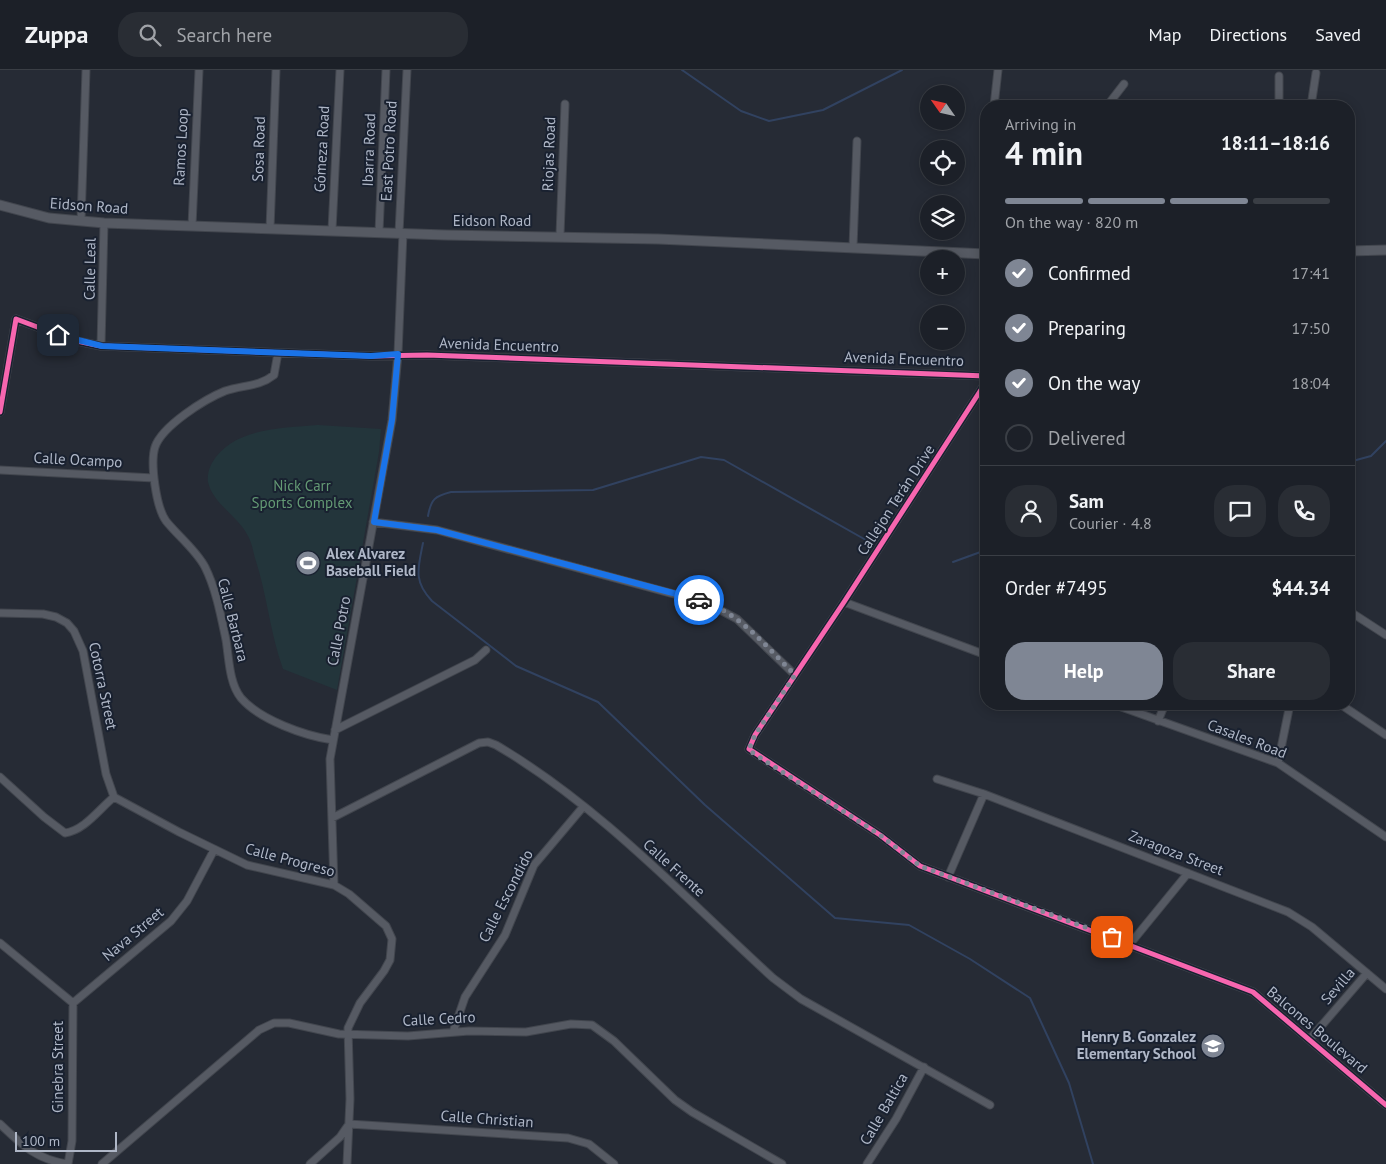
<!DOCTYPE html>
<meta charset="utf-8">
<style>
body{margin:0;font-family:"PT Sans",sans-serif;background:#292d34;color:#f1f3f6;height:100vh;display:flex;flex-direction:column;font-size:19px;white-space:nowrap}
*{box-sizing:border-box;margin:0}
p{font-size:16px;color:#a0a3a8}
.icon{flex:none;width:28px;height:28px;fill:none;stroke:currentColor;stroke-width:2;stroke-linecap:round;stroke-linejoin:round}
.map{position:relative;flex:1;overflow:hidden}
.panel{position:absolute;left:980px;top:30px;width:375px;height:610px;display:flex;flex-direction:column;background:#1c2028;border-radius:20px;box-shadow:0 2px 12px #0003,0 0 0 1px #3a3e45}
.panel>*{flex:none}
.needle{width:32px;rotate:304deg}
.fabs{position:absolute;left:920px;top:15px;display:grid;gap:10px}
.fabs a{display:grid;place-items:center;width:45px;height:45px;border-radius:50%;background:#1c2028;box-shadow:0 2px 12px #0003,0 0 0 1px #3a3e45;font-size:25px}
.scale{position:absolute;left:15px;bottom:12px;width:102px;box-sizing:border-box;padding-left:5px;border:2px solid #afb7c7;border-top:0;font-size:14px;line-height:18px;white-space:nowrap;color:#afb7c7;-webkit-text-stroke:4px #192130;paint-order:stroke}
.pin{position:absolute;display:grid;place-items:center;width:42px;height:42px;color:#fff;margin:-21px;border-radius:10px;box-shadow:0 2px 8px #0006}
.courier{position:absolute;display:grid;place-items:center;width:50px;height:50px;margin:-25px;border:4px solid #1a73e8;border-radius:50%;background:#fff;color:#222;box-shadow:0 1px 6px #0007}
.headline em{font-style:normal;font-weight:700}
.headline div{display:flex;flex-direction:column-reverse}
.headline{display:flex;align-items:center;justify-content:space-between;height:85px;padding:0 25px}
h1{font-size:32px;font-weight:700;line-height:38px}
.bar{display:grid;grid-template-columns:repeat(4,1fr);gap:8px 5px;align-content:center;height:60px;padding:0 25px}
.bar i{height:6px;border-radius:4px;background:#3a3e45}
.bar .selected{background:#7f8694}
.bar p{grid-column:span 4}
.line{display:flex;align-items:center;gap:12px;padding:0 25px;border-top:1px solid #3a3e45}
.line div{flex:1}
.round{display:grid;place-items:center;flex:none;width:52px;height:52px;border-radius:20px;background:#292d34}
ol{padding:0 25px;list-style:none}
li{display:flex;align-items:center;gap:15px;height:55px}
li p{margin-inline-start:auto}
li .icon{padding:5px;border-radius:50%;background:#7f8694;color:#fff;stroke-width:4}
li:last-child{color:#a0a3a8}
li i{width:28px;height:28px;border:2px solid #3a3e45;border-radius:50%}
.primary-button{display:flex;gap:10px;margin-top:auto;padding:10px 25px}
.primary-button a{flex:1;height:58px;border-radius:20px;background:#7f8694;color:#fff;font-size:20px;font-weight:700;line-height:58px;text-align:center}
.primary-button a+a{background:#292d34;color:#f1f3f6}
header{display:flex;align-items:center;gap:30px;box-sizing:border-box;height:70px;padding:0 25px;background:#1c2028;border-bottom:1px solid #3a3e45}
header strong{font-size:24px}
nav{display:flex;gap:28px;margin-inline-start:auto;font-size:18px}
.search{width:350px;height:45px;background:#292d34;display:flex;align-items:center;gap:12px;box-sizing:border-box;padding:0 18px;border-radius:20px;color:#a0a3a8;font-size:19px}
.map>svg:first-child{display:block}
</style>
<header>
<strong>Zuppa</strong>
<div class="search"><svg class="icon" aria-label="search" viewBox="0 0 24 24"><circle cx="10" cy="10" r="6"/><path d="M15 15l6 6"/></svg>Search here</div>
<nav><a>Map</a><a>Directions</a><a>Saved</a></nav>
</header>
<div class="map">
<svg width="1386" height="1094" viewBox="0 0 1386 1094">
<rect width="100%" height="100%" fill="#262b35"/>
<path fill="#23353b" d="M 318,355 L 381,359 L 379,382 L 337,620 L 283,599 C 270,563 267,524 255,488 C 253,481 252,473 248,466 C 238,446 213,434 208,412 C 207,406 209,398 212,393 C 232,358 282,358 318,355 Z"/>
<g fill="none" stroke-linecap="round" stroke-linejoin="round">
<path stroke="#314260" stroke-width="2" d="M 682,0 L 741,41 L 769,51 L 823,40 L 902,0
M 1349,392 L 1371,386 L 1386,371
M 428,446 C 431,429 435,426 451,422 L 593,420 L 701,387 L 724,390 L 873,474
M 423,473 C 418,498 413,511 432,531 L 516,596 L 598,632 L 705,735 L 835,848 L 909,855 L 970,889 L 1030,928 L 1069,1013 L 1093,1094
M 953,492 L 986,480"/>
<defs>
<path id="minor" d="M 1279,6 L 1279,36
M 994,36 L 998,0
M 1107,36 L 1124,14
M 1311,36 L 1316,3
M 81,151 L 86,0
M 192,156 L 199,0
M 270,159 L 276,0
M 332,160 L 340,0
M 379,162 L 386,0
M 399,163 L 407,0
M 560,165 L 565,34
M 853,177 L 857,71
M 985,184 L 986,166
M 101,276 L 104,153
M 278,283 L 274,305 C 259,317 242,315 225,321 C 205,329 162,356 155,377 C 150,393 156,437 166,451 C 178,466 196,480 205,497 C 216,519 221,546 226,570 C 229,588 229,613 241,628 C 260,650 305,666 333,670
M 986,312 L 844,532 L 755,665 L 749,679 L 880,765 L 920,796 L 1253,922 L 1386,1035
M 0,342 L 16,249 L 72,270 L 101,276 L 371,286 L 427,285 L 986,306
M 0,400 L 154,408
M 373,452 L 437,460 L 707,533 L 737,549 L 795,605
M 844,532 L 986,585
M 1349,541 L 1386,565
M 0,543 L 43,544 L 56,547 L 67,553 L 74,561 L 83,581 L 106,704 L 114,727
M 1113,634 L 1278,693 L 1386,767
M 1340,634 L 1386,665
M 1158,651 L 1165,634
M 335,660 L 475,590 L 486,580
M 1278,693 L 1290,634
M 0,707 L 44,747 L 65,763 C 85,760 99,739 114,727 L 179,762 L 247,795 L 334,815 L 349,824 L 386,856 L 392,869 L 390,890 L 384,901 L 360,933 L 348,958 L 350,1029 L 347,1094
M 937,709 L 984,724 L 1288,842 L 1312,857 L 1386,919
M 332,748 L 479,673 L 488,672 L 496,675 C 600,736 685,828 773,908 L 801,929 L 990,1035
M 948,807 L 984,724
M 334,815 L 330,689 L 392,350 L 398,284 L 403,163
M 0,873 L 73,933 L 72,1071 L 68,1094
M 1130,874 L 1188,803
M 73,933 L 171,851 L 187,831 L 214,780
M 453,962 L 465,927 L 505,865 L 534,795 L 583,737
M 1310,969 L 1367,903
M 0,1054 C 22,1075 36,1089 67,1094
M 102,1094 L 259,960 L 274,953 L 289,953 L 339,964 L 408,966 L 469,961 L 526,962 L 571,954 L 592,955 L 614,971 L 675,1030 L 692,1042 L 782,1094
M 310,1094 L 340,1067 L 349,1054 L 568,1068 L 589,1074 L 614,1094
M 867,1094 L 896,1049 L 924,997"/>
<path id="tertiary" d="M 0,135 L 49,148 L 104,153 L 445,165 L 658,169 L 986,184
M 1349,181 L 1386,180"/>
</defs>
<use href="#minor" stroke="#42464e" stroke-width="9"/>
<use href="#tertiary" stroke="#42464e" stroke-width="11"/>
<use href="#minor" stroke="#565a63" stroke-width="7"/>
<use href="#tertiary" stroke="#565a63" stroke-width="9"/>
<defs>
<path id="cycleway" d="M 986,312 L 844,532 L 755,665 L 749,679 L 880,765 L 920,796 L 1253,922 L 1386,1035
M 0,342 L 16,249 L 72,270 L 101,276 L 371,286 L 427,285 L 986,306"/>
</defs>
<use href="#cycleway" stroke="#192130" stroke-width="8"/>
<use href="#cycleway" stroke="#f766af" stroke-width="5"/>
</g>
<g fill="none" stroke-linecap="round" stroke-linejoin="round">
<path stroke="#7f8694" stroke-width="5" stroke-dasharray="0 9" d="M 699,530 C 739,542 766,576 795,605 L 755,665 L 749,679 L 753,683 L 880,765 L 920,796 L 1112,867"/>
<path stroke="#1a73e8" stroke-width="6" d="M 58,265 L 102,276 L 371,286 L 398,284 L 392,350 L 374,452 L 437,460 L 699,530"/>
</g>
<defs>
<symbol id="stadium-disc" viewBox="-11 -11 22 22"><circle r="9.5" fill="#7f8694" stroke="#192130"/><path d="M0-5a6.5 5 0 1 0 0 10a6.5 5 0 1 0 0-10ZM-3.5-1.8h7v3.6h-7Z" fill="#fff"/></symbol>
<symbol id="school-disc" viewBox="-11 -11 22 22"><circle r="9.5" fill="#7f8694" stroke="#192130"/><path d="M0-5L7-2L0 1L-7-2ZM-4 1L0 2.5L4 1V4Q0 6-4 4Z" fill="#fff"/></symbol>
</defs>
<g fill-rule="evenodd">
<use href="#stadium-disc" x="294" y="479" width="28" height="28"/>
<use href="#school-disc" x="1199" y="962" width="28" height="28"/>
</g>
<g text-anchor="middle" stroke-width="4" stroke-linejoin="round" paint-order="stroke">
<g font-size="15" fill="#afb7c7" stroke="#192130">
<text transform="translate(181 77) rotate(-87)" y="5">Ramos Loop</text>
<text transform="translate(259 79) rotate(-88)" y="5">Sosa Road</text>
<text transform="translate(322 79) rotate(-87)" y="5">Gómeza Road</text>
<text transform="translate(369 80) rotate(-88)" y="5">Ibarra Road</text>
<text transform="translate(389 81) rotate(-87)" y="5">East Potro Road</text>
<text transform="translate(549 84) rotate(-88)" y="5">Riojas Road</text>
<text transform="translate(89 136) rotate(4)" y="5">Eidson Road</text>
<text x="492" y="156">Eidson Road</text>
<text transform="translate(90 199) rotate(-89)" y="5">Calle Leal</text>
<text transform="translate(499 275) rotate(2)" y="5">Avenida Encuentro</text>
<text transform="translate(904 289) rotate(2)" y="5">Avenida Encuentro</text>
<text transform="translate(78 390) rotate(3)" y="5">Calle Ocampo</text>
<text transform="translate(896 430) rotate(-57)" y="5">Callejon Terán Drive</text>
<text transform="translate(233 550) rotate(76)" y="5">Calle Barbara</text>
<text transform="translate(339 561) rotate(-79)" y="5">Calle Potro</text>
<text transform="translate(103 616) rotate(78)" y="5">Cotorra Street</text>
<text transform="translate(1247 669) rotate(21)" y="5">Casales Road</text>
<text transform="translate(1176 783) rotate(21)" y="5">Zaragoza Street</text>
<text transform="translate(290 790) rotate(15)" y="5">Calle Progreso</text>
<text transform="translate(674 798) rotate(42)" y="5">Calle Frente</text>
<text transform="translate(506 826) rotate(-63)" y="5">Calle Escondido</text>
<text transform="translate(133 864) rotate(-40)" y="5">Nava Street</text>
<text transform="translate(1338 916) rotate(-49)" y="5">Sevilla</text>
<text transform="translate(439 949) rotate(-3)" y="5">Calle Cedro</text>
<text transform="translate(1317 960) rotate(40)" y="5">Balcones Boulevard</text>
<text transform="translate(58 997) rotate(-90)" y="5">Ginebra Street</text>
<text transform="translate(884 1039) rotate(-60)" y="5">Calle Baltica</text>
<text transform="translate(487 1049) rotate(4)" y="5">Calle Christian</text>
</g>
<g font-size="15" fill="#649a74" stroke="#192130">
<text x="302" y="421">Nick Carr<tspan x="302" dy="17">Sports Complex</tspan></text>
</g>
<g font-size="15" font-weight="bold" fill="#afb7c7" stroke="#192130" text-anchor="start">
<text x="326" y="489">Alex Alvarez<tspan x="326" dy="17">Baseball Field</tspan></text>
<text x="1196" y="972" text-anchor="end">Henry B. Gonzalez<tspan x="1196" dy="17">Elementary School</tspan></text>
</g>
</g>
</svg>
<div class="fabs">
<a><svg class="needle" viewBox="-14 -14 28 28"><path d="M0-13l5 13h-10z" fill="#e53935"/><path d="M0 13l5-13h-10z" fill="#a0a3a8"/></svg></a>
<a><svg class="icon" aria-label="locate" viewBox="0 0 24 24"><circle cx="12" cy="12" r="6"/><path d="M12 2v4M12 18v4M2 12h4M18 12h4"/></svg></a>
<a><svg class="icon" aria-label="layers" viewBox="0 0 24 24"><path d="M12 4l9 5-9 5-9-5zM3 14l9 5 9-5"/></svg></a>
<a>+</a>
<a>−</a>
</div>
<div class="scale">100 m</div>
<div class="pin" style="left:1112px;top:867px;background:#ea580c"><svg class="icon" aria-label="bag" viewBox="0 0 24 24"><path d="M5 8h14l-1 12H6zM9 8a3 3 0 0 1 6 0"/></svg></div>
<div class="pin" style="left:58px;top:265px;background:#1f2937"><svg class="icon" aria-label="home" viewBox="0 0 24 24"><path d="M3 11l9-7 9 7M6 9v11h12V9"/></svg></div>
<div class="courier" style="left:699px;top:530px"><svg class="icon" aria-label="car" viewBox="0 0 24 24"><path d="M5 17H2v-5l4-1 3-4h7l3 4 3 1v5h-3M9 17h6M6 11h13"/><circle cx="7" cy="17" r="2"/><circle cx="17" cy="17" r="2"/></svg></div>
<section class="panel">
<div class="headline"><div><h1>4 min</h1><p>Arriving in</p></div><em>18:11–18:16</em></div>
<div class="bar"><i class="selected"></i><i class="selected"></i><i class="selected"></i><i></i><p>On the way · 820 m</p></div>
<ol>
<li><svg class="icon" aria-label="check" viewBox="0 0 24 24"><path d="M5 12l5 5 9-10"/></svg>Confirmed<p>17:41</p></li>
<li><svg class="icon" aria-label="check" viewBox="0 0 24 24"><path d="M5 12l5 5 9-10"/></svg>Preparing<p>17:50</p></li>
<li><svg class="icon" aria-label="check" viewBox="0 0 24 24"><path d="M5 12l5 5 9-10"/></svg>On the way<p>18:04</p></li>
<li><i></i>Delivered</li>
</ol>
<div class="line" style="height:90px"><a class="round"><svg class="icon" aria-label="person" viewBox="0 0 24 24"><circle cx="12" cy="8" r="4"/><path d="M4 21q1-7 8-7t8 7"/></svg></a><div><b>Sam</b><p>Courier · 4.8</p></div><a class="round"><svg class="icon" aria-label="chat" viewBox="0 0 24 24"><path d="M4 5h16v11H9l-5 4z"/></svg></a><a class="round"><svg class="icon" aria-label="phone" viewBox="0 0 24 24"><path d="M5 4h4l2 5-3 2q2 4 5 5l2-3 5 2v4C11 20 4 13 5 4z"/></svg></a></div>
<div class="line" style="height:65px"><div>Order #7495</div><b>$44.34</b></div>
<div class="primary-button"><a>Help</a><a>Share</a></div>
</section>
</div>
